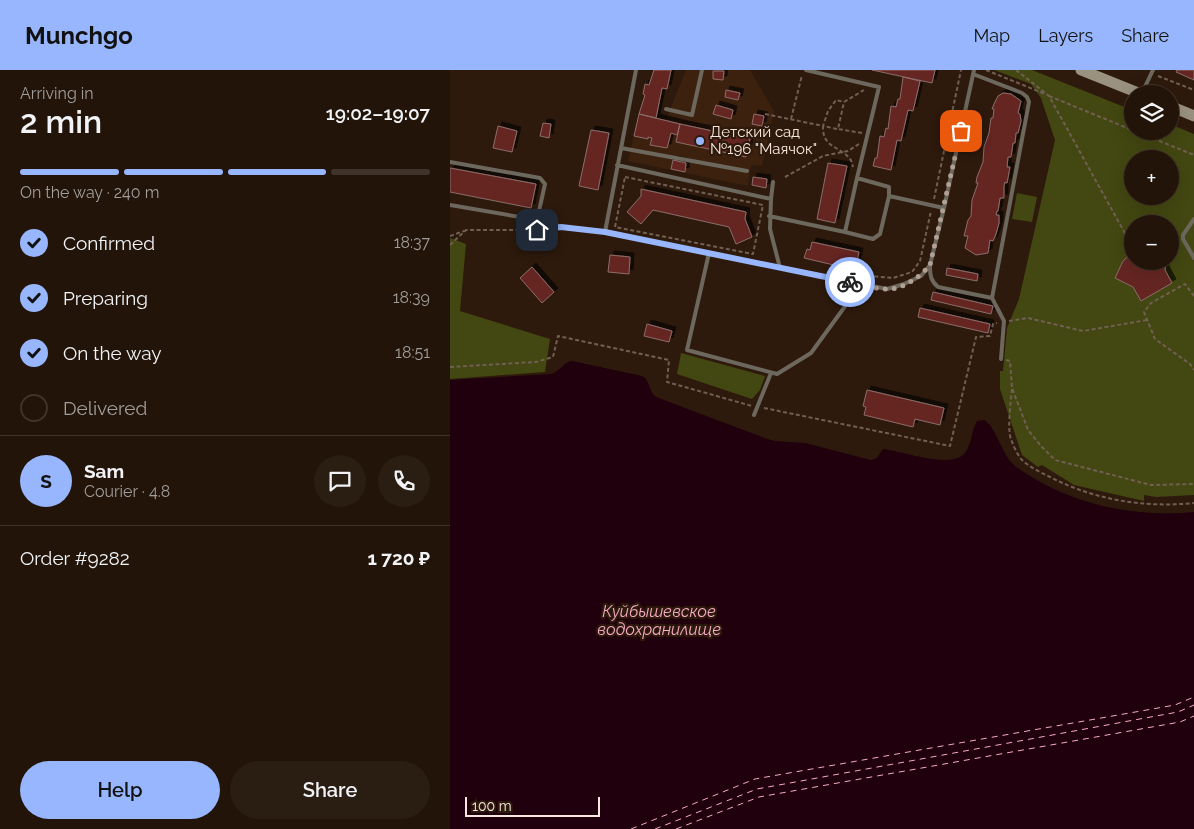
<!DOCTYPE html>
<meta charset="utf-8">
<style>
body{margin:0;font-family:Raleway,sans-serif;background:#2a1d12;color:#f1f3f6;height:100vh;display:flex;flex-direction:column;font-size:19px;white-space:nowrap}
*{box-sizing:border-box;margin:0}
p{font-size:16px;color:#a29e9c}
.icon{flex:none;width:28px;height:28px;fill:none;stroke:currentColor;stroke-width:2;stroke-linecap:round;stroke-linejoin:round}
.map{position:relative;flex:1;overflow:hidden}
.drawer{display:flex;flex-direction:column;background:#221409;width:450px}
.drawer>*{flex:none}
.controls{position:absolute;left:674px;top:15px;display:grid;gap:10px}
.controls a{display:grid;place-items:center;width:55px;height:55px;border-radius:50%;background:#221409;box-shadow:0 5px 20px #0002,0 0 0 1px #3f332a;font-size:25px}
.scale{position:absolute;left:15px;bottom:12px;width:135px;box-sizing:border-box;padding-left:5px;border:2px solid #f7e8df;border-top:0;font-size:14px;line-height:18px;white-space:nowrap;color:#f7e8df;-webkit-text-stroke:4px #2e1a0c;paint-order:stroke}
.pin{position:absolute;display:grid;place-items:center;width:42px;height:42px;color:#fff;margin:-21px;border-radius:10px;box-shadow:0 2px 8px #0006}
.courier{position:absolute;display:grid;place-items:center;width:50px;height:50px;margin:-25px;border:4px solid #97b6fd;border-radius:50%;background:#fff;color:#222;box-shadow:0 1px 6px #0007}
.head em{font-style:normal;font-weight:600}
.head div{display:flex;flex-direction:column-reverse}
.head{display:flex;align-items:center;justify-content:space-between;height:85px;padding:0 20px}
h1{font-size:32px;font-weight:600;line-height:38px}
.bar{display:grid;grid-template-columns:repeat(4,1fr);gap:8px 5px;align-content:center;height:60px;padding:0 20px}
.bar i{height:6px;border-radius:4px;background:#3f332a}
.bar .on{background:#97b6fd}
.bar p{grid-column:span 4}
.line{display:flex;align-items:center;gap:12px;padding:0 20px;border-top:1px solid #3f332a}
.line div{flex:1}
.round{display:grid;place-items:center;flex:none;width:52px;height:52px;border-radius:26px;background:#2a1d12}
ol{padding:0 20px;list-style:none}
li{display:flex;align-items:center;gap:15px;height:55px}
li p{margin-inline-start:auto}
li .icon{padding:5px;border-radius:50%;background:#97b6fd;color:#111;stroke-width:4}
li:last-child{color:#a29e9c}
li i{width:28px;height:28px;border:2px solid #3f332a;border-radius:50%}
.cta{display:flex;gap:10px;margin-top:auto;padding:10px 20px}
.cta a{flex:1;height:58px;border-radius:30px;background:#97b6fd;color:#111;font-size:20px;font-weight:600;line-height:58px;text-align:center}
.cta a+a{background:#2a1d12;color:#f1f3f6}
header{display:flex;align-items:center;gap:30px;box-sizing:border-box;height:70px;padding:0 25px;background:#97b6fd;color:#111}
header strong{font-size:24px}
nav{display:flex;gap:28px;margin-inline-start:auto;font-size:18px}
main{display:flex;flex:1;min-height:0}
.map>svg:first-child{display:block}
</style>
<header>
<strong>Munchgo</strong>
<nav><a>Map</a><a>Layers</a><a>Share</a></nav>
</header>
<main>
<section class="drawer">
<div class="head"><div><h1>2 min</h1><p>Arriving in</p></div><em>19:02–19:07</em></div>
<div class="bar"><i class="on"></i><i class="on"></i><i class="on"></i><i></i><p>On the way · 240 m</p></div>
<ol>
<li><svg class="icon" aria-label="check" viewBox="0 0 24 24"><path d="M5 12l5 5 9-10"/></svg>Confirmed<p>18:37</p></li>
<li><svg class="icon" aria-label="check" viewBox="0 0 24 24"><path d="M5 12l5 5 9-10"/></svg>Preparing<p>18:39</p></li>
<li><svg class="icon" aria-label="check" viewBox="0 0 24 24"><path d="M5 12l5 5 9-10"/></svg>On the way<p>18:51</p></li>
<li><i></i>Delivered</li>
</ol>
<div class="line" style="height:90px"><b class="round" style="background:#97b6fd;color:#111">S</b><div><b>Sam</b><p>Courier · 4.8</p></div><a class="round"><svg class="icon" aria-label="chat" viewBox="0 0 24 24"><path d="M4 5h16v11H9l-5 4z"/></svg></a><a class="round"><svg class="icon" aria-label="phone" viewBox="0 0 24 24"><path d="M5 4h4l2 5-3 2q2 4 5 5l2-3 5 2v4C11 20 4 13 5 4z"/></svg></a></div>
<div class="line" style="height:65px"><div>Order #9282</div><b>1 720 ₽</b></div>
<div class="cta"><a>Help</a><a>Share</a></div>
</section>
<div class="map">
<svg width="744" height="759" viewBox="0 0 744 759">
<defs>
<filter id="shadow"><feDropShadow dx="4" dy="-4" stdDeviation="0" flood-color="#0009"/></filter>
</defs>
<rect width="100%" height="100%" fill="#2e1a0c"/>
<path fill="#3c210f" d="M 236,0 L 300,0 L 324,41 L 312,96 L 301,95 L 298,116 L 178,91 L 189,44 L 216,50 Z"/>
<path fill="#434711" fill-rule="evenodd" d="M 544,0 L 582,0 L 682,40 L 682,61 L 720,61 L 720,54 L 744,64 L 744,425 L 706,427 L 694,425 L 694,431 L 624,415 L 592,395 L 588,397 L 572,385 L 550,319 L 550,301 L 553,301 L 557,258 L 569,229 L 605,70 L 591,28 L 581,14 ZM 682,89 L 720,89 L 720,126 L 682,126 ZM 682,154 L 720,154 L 720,191 L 682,191 Z
M 567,123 L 587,127 L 582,152 L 562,149 Z
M 0,168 L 16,174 L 10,241 L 100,269 L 95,302 L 0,309 Z
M 231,283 L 315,306 L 310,320 L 302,329 L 227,304 Z"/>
<path fill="#1f000c" d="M 122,291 L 192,306 C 201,311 198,321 206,327 L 317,369 L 325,371 L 355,373 L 421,390 L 427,388 L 433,379 C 452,381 500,399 514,384 C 522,375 521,361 527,351 L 534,350 C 545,355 552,384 563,394 C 569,400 578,404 585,409 C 633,437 689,447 744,442 L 744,759 L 0,759 L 0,310 L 101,304 C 110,302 113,292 122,291 Z"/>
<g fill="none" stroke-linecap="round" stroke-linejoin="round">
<path stroke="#f8aac8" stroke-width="1" stroke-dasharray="6 5" stroke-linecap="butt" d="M 181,759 L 305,709 L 725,635 L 744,627
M 205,759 L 307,719 L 728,642 L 744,635
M 226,759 L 309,727 L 730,652 L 744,646"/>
</g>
<path fill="#652624" stroke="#8c6d6a" filter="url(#shadow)" d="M 204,0 L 221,0 L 217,19 L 212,18 L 206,48 L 189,44 L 195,25 L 193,24 L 195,14 L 199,15 Z
M 422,0 L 485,0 L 482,13 Z
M 727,0 L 744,0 L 744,10 L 726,2 Z
M 263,1 L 274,1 L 273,10 L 263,9 Z
M 453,7 L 470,11 L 463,41 L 458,40 L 451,71 L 447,70 L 441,100 L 423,96 L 425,88 L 427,88 L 430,66 L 434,67 L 436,58 L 438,59 L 441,36 L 446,37 L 448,29 L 450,29 Z
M 276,20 L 290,23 L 288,30 L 275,27 Z
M 553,23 L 561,24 L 571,31 L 568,43 L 570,44 L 571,51 L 568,63 L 566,63 L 565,73 L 563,73 L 561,87 L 558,87 L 557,97 L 560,97 L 557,113 L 555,112 L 554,116 L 554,128 L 550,128 L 548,141 L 547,141 L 546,145 L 549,145 L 549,153 L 546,164 L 543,171 L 540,170 L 538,183 L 526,185 L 515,178 L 518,166 L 514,166 L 518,150 L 521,146 L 522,130 L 528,113 L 526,113 L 527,107 L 533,92 L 534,77 L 539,63 L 541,48 L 543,48 L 544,39 L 542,39 L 544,34 L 548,26 Z
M 266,35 L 283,40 L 281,49 L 263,44 Z
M 189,44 L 230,54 L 227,65 L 221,63 L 217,78 L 200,75 L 202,68 L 198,67 L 198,69 L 184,66 Z
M 304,44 L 314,46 L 312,56 L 302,54 Z
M 93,53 L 101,54 L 99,68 L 90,66 Z
M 230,54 L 300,69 L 296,87 L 226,72 Z
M 48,56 L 67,61 L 62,82 L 43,78 Z
M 141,60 L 159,63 L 148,120 L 129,116 Z
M 223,90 L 236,93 L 235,102 L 221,99 Z
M 378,93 L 397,96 L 385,153 L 367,149 Z
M 0,98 L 86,114 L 81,138 L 0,122 Z
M 303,107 L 317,109 L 316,118 L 302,115 Z
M 191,119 L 296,142 L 295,149 L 302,167 L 286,174 L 279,157 L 203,140 L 191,154 L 177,142 L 191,126 Z
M 362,172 L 409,182 L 405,200 L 354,188 L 357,179 L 360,180 Z
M 682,183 L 682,191 L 716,191 L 715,200 L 722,213 L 691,231 L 683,217 L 665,208 L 673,191 Z
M 160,185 L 180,187 L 179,204 L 158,202 Z
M 82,197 L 104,222 L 92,233 L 70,208 Z
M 497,198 L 528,204 L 527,211 L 496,205 Z
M 483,222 L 543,236 L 541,244 L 481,230 Z
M 470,238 L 540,254 L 538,263 L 468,247 Z
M 197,254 L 222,261 L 219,272 L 194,266 Z
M 417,320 L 494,338 L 490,355 L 465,349 L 463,357 L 414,345 L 416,337 L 413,336 Z"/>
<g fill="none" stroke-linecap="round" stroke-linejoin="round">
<path stroke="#715f53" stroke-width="2" stroke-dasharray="4 2.5" stroke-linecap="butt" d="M 536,0 L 595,24
M 566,0 L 599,26 L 682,176
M 708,6 L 744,20
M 599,26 L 682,60
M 315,44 L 373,56 C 372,78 390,76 400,89 C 402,91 402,94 403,97
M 341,49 L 352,5
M 387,59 L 373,56 L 378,41 L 386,30 L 394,32
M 685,61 L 744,85
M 412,63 L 388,59 L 394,32 L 414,20
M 175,107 L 313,135 L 303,184 L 165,157 Z
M 335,107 L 373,86 L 398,81 L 409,74
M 484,129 L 511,0
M 0,166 L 14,161
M 0,175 L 16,160 L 80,160
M 420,209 L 421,206 L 443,208 L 462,202 L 470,191 L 481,141
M 744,226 L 735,214 L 701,233 L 694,242 L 705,269 L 740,294 L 744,300
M 559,251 L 578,248 L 633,261 L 697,250
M 556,290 L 560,291 L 562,318 L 578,360 L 591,376 L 605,390 L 701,415 L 744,414
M 0,297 L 86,292 L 103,287 L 108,266 L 219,290 L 217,312 L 302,336
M 562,319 C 561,330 557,360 561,369 C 563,375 567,384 571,389 C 579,397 590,402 600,407 C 645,430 694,438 744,433
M 314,338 L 500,376 L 526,267 L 540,266 L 543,254 L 547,253"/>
<path stroke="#6d685d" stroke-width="4" d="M 356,0 L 429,17 L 407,108 L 439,117 L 439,126 L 494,138
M 523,4 L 572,23 L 577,27 L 579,32 L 542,228
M 692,23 L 703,0
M 216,39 L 242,45 L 252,0
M 171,78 L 297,101
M 0,92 L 90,108 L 95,114 L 87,150 L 109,156
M 167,95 L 321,129 L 320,159 L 330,198
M 407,108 L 395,162 L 423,169 L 430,164 L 439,126
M 321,129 L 323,112
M 0,135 L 87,150
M 319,146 L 395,162
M 744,149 L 733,165 L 733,169 L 744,188
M 87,160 L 111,157 L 155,162 L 437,219 L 454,214 L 471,206 L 480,195 L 494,138 L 524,0
M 155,162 L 186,0
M 259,183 L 237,280 L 327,304 L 361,283 L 396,235 L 402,212
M 480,196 C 480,206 481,211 488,217 L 542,228 L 554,251 L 551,289
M 304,345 L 321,303"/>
<path stroke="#9a917f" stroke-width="11" d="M 631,0 L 691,24
M 720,36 L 744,46"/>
</g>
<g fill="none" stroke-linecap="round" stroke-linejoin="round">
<path stroke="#b1a095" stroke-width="5" stroke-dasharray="0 9" d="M 400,212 C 411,214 424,219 436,219 C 452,220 470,207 480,195 L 511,61"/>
<path stroke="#97b6fd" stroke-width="6" d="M 87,160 L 111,157 L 155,162 L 400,212"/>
</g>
<circle fill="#97b6fd" stroke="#2e1a0c" stroke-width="2" cx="250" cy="71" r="5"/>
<g text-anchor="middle" stroke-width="4.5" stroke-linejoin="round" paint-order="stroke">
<g font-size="15" fill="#f7e8df" stroke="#2e1a0c" text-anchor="start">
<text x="260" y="67">Детский сад<tspan x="260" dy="17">№196 "Маячок"</tspan></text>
</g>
<g font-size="16" font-style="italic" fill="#f8aac8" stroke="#2e1a0c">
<text x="209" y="547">Куйбышевское<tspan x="209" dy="18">водохранилище</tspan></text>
</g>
</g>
</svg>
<div class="controls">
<a><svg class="icon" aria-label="layers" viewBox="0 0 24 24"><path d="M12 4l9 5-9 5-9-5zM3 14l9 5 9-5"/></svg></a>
<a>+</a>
<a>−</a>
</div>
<div class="scale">100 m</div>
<div class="pin" style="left:511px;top:61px;background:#ea580c"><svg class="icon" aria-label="bag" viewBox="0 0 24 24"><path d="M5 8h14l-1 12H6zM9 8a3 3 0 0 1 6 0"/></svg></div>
<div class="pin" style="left:87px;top:160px;background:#1f2937"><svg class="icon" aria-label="home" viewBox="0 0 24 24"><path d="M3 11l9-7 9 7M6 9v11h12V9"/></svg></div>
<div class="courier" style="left:400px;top:212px"><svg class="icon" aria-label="bike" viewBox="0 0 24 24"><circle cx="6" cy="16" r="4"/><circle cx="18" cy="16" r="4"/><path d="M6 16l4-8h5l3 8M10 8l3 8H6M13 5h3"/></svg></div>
</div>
</main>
